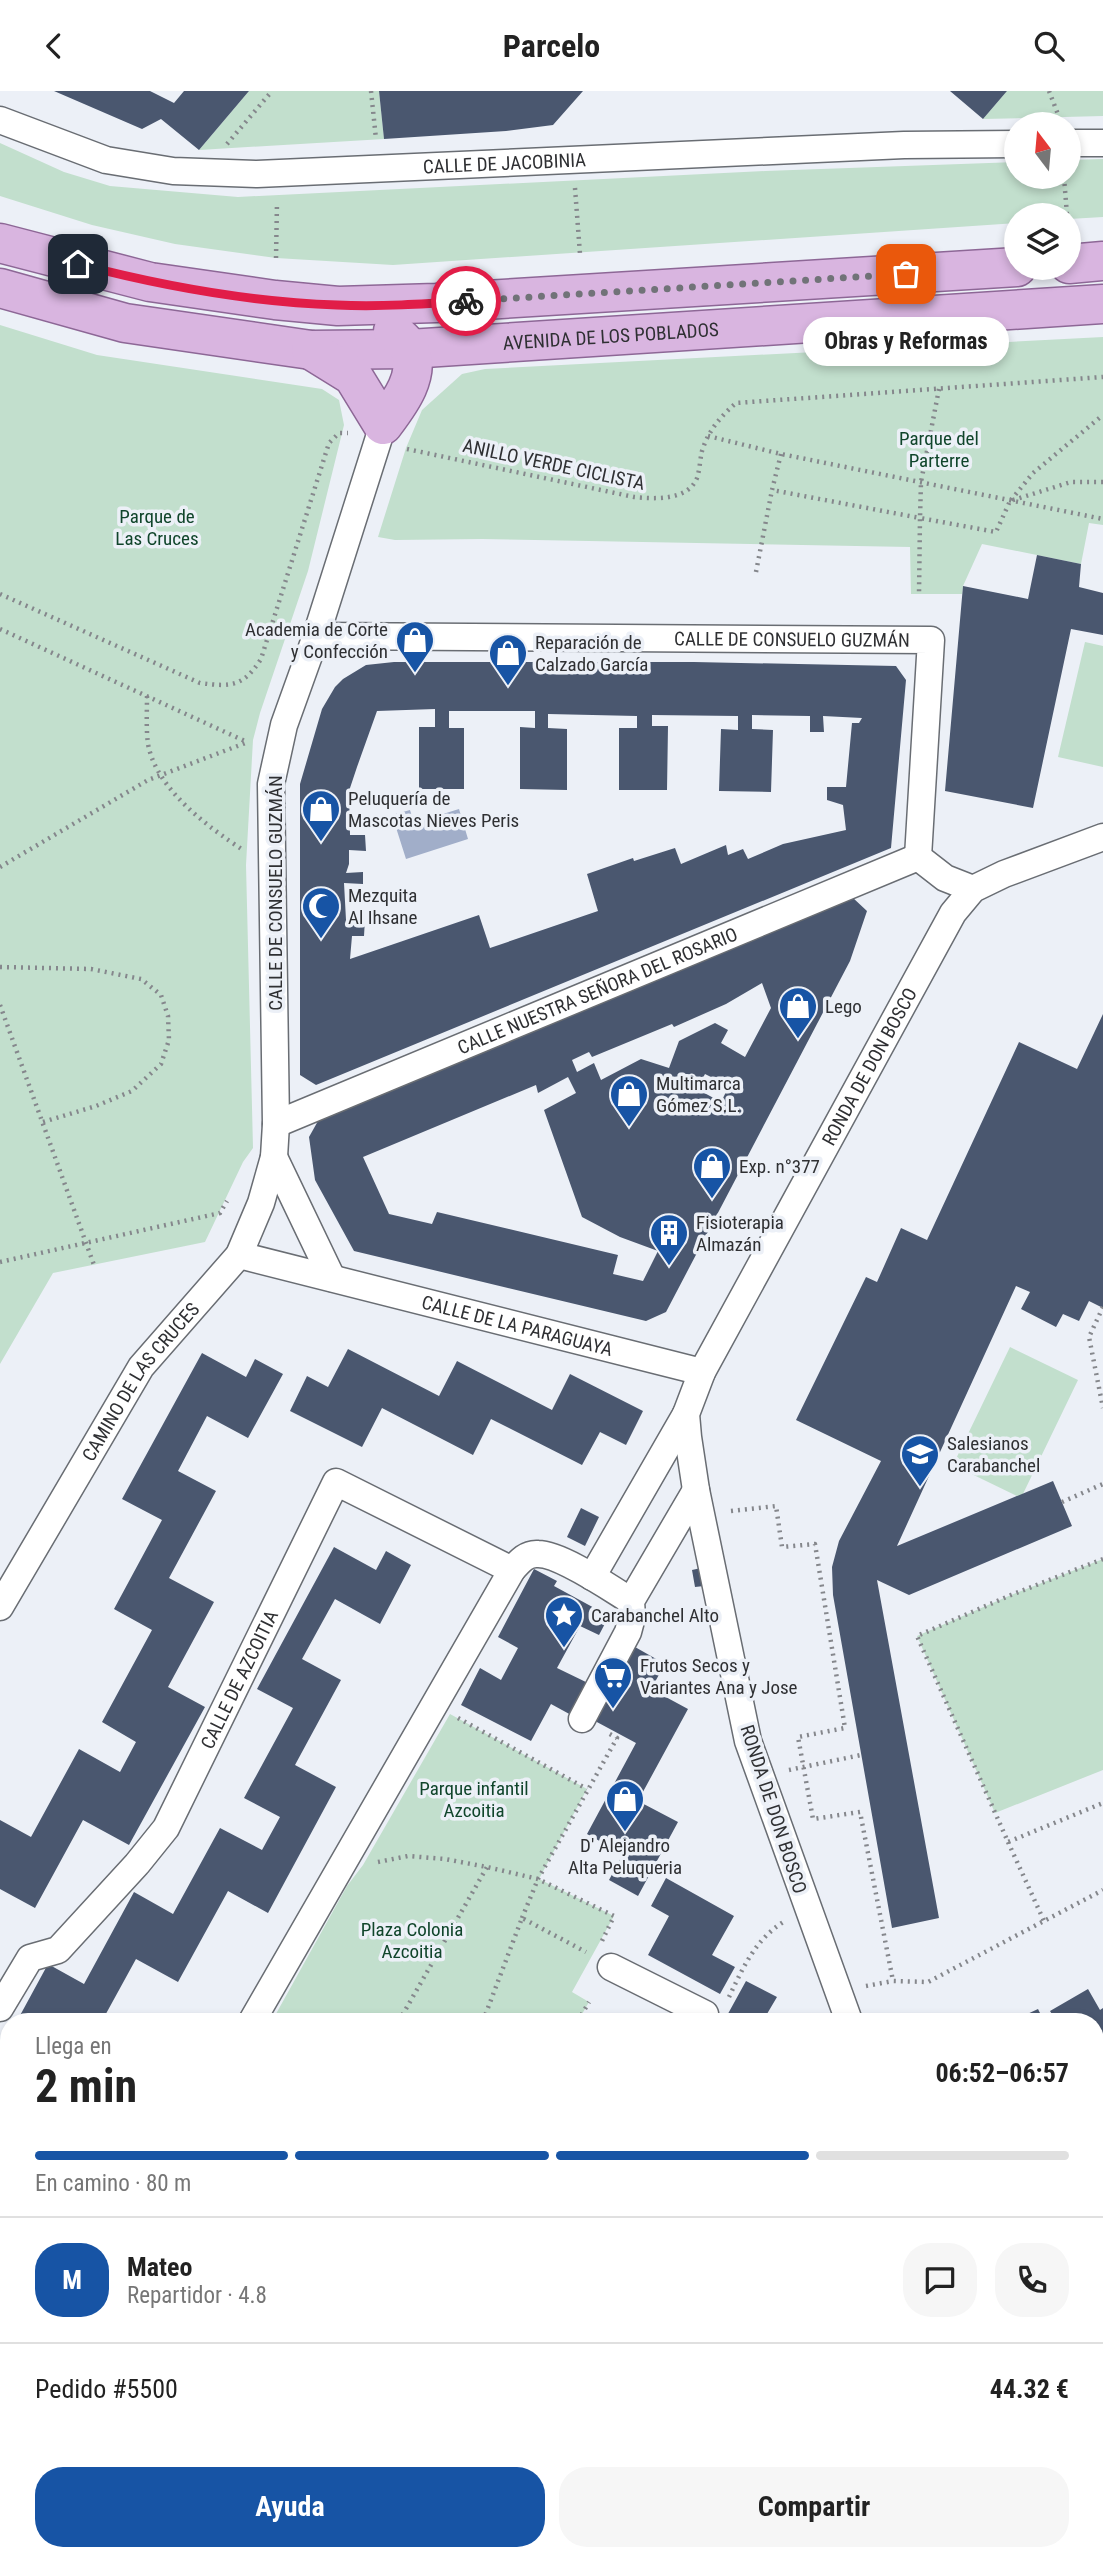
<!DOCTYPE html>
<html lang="es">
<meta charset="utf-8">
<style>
body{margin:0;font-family:"Roboto Condensed",sans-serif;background:#f6f6f6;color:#222;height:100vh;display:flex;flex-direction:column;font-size:26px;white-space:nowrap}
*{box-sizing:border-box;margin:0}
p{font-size:23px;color:#767676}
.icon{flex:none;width:38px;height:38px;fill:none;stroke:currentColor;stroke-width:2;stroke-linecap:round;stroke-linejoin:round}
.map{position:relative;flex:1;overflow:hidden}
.drawer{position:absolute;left:0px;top:1922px;width:1104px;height:548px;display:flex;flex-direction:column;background:#fff;border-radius:28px 28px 0 0;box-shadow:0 4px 10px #0003}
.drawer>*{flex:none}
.needle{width:46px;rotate:344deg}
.tools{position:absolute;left:1004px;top:21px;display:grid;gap:14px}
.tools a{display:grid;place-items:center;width:77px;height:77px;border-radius:50%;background:#fff;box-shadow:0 4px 10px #0003;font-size:35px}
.pin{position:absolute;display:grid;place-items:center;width:60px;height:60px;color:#fff;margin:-30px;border-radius:14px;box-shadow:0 4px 10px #0006}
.courier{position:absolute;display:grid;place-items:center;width:70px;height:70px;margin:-35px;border:5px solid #e11d48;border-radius:50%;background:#fff;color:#222;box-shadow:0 2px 9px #0007}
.bubble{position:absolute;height:49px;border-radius:24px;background:#fff;box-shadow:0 4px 10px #0003;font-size:23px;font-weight:700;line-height:49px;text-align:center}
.headline em{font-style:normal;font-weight:700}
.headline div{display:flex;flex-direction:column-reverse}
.headline{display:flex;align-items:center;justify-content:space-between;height:119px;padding:0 35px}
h1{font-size:46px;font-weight:700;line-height:52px}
.bar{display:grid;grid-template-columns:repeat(4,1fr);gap:10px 7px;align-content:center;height:84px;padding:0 35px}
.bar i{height:9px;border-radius:5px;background:#e0e0e0}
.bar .selected{background:#1754a5}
.bar p{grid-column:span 4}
.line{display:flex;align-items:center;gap:18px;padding:0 35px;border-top:2px solid #e0e0e0}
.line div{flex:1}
.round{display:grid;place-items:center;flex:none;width:74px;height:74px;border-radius:28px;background:#f6f6f6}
.button{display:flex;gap:14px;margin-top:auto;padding:14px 35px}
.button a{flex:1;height:80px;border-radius:28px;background:#1754a5;color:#fff;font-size:28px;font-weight:700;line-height:80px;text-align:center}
.button a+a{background:#f6f6f6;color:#222}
header{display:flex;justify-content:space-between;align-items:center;height:91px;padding:0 35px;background:#fff;font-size:32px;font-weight:700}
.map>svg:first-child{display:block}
</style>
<header><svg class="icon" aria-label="back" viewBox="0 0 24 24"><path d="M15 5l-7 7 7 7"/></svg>Parcelo<svg class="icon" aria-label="search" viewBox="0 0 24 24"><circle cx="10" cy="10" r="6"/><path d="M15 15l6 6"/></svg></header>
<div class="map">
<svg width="1103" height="2469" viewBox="0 0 1103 2469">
<rect width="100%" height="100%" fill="#ecf0f7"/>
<path fill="#c2dfcd" d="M 249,0 L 379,0 L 384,48 L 199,59 Z
M 1007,0 L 1103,0 L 1103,25 L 983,28 Z
M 0,52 L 64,81 L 110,95 L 238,106 L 765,80 L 1017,71 L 1017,86 L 1069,86 L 1069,69 L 1103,68 L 1103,126 L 1069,128 L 1069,124 L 1017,124 L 1017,132 L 393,174 L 276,167 L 175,153 L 92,134 L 0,105 Z
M 0,234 L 97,264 L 322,298 L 339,309 L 344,334 L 308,480 L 260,622 L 253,649 L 246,774 L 253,1057 L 243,1071 L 205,1151 L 53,1182 L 0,1273 Z
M 1103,246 L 1103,434 L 1089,432 L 1081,473 L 982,453 L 963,495 L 962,503 L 911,503 L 910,456 L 482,448 L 395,449 L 378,446 L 406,357 L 422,319 L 462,283 L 485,278 Z
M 1085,551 L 1103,555 L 1103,676 L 1058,666 Z
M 1010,1256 L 1078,1289 L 1021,1407 L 953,1374 Z
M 1103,1468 L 1103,1679 L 995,1722 L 917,1545 L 1011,1504 Z
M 450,1623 L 587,1698 L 539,1788 L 614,1825 L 572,1901 L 589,1911 L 578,1930 L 272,1930 L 347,1795 L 363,1774 Z"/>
<path fill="#a1aec9" d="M 459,718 L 468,748 L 406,768 L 392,724 L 410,719 L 414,732 Z"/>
<path fill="#4a576f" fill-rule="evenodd" d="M 54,0 L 150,0 L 174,12 L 184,0 L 249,0 L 199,59 L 161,28 L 142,38 Z
M 379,0 L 583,0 L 553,34 L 506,40 L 384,48 Z
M 950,0 L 1007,0 L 983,28 Z
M 1037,464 L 1081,473 L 1079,496 L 1103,502 L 1103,544 L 1071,538 L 1033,717 L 945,700 L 963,495 L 1028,508 Z
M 394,571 L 694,571 L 896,575 L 906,589 L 891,757 L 316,994 L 300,984 L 300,693 L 322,618 L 335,596 L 343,588 L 366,574 ZM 435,618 L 435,636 L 419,636 L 419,698 L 464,698 L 464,637 L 449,637 L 449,620 L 535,620 L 535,637 L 520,636 L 520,698 L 567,699 L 567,638 L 548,637 L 548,623 L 637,625 L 637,637 L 619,637 L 619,699 L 667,699 L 668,635 L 652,635 L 652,624 L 738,625 L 738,639 L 721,638 L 719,700 L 771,701 L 773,639 L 752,638 L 752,624 L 810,625 L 810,641 L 824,641 L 823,625 L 862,627 L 859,632 L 852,632 L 846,696 L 827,696 L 827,709 L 843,714 L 846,739 L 783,753 L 748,768 L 743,758 L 728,764 L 726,754 L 681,773 L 675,757 L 634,770 L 633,767 L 587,783 L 598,820 L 490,857 L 479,824 L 350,868 L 352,845 L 364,845 L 365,828 L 346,829 L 344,792 L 363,793 L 363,781 L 346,782 L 349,773 L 349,759 L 366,760 L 365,744 L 350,744 L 349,700 L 357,676 L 377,620 Z
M 852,806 L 867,820 L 850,870 L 666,1221 L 646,1230 L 354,1160 L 315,1089 L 309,1046 L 318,1030 ZM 762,892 L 771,917 L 745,966 L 721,952 L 728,939 L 715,932 L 679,950 L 669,977 L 641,968 L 601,989 L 594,972 L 577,981 L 572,969 L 589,961 L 592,966 L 672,933 L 674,936 L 726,913 ZM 705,983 L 729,995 L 721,1011 L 697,998 ZM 568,986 L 576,1002 L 544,1019 L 582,1126 L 620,1146 L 658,1160 L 643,1190 L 613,1183 L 618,1164 L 437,1121 L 432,1133 L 389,1123 L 363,1066 L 536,994 L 538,1002 Z
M 1103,923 L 1103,1217 L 1089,1210 L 1079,1230 L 1063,1223 L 1056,1236 L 1021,1218 L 1030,1201 L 1016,1195 L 897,1455 L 1053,1390 L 1072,1435 L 909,1504 L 877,1489 L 939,1827 L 892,1837 L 833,1504 L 832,1476 L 839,1450 L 881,1370 L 796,1329 L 866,1186 L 877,1191 L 901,1137 L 927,1149 L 1019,951 L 1077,978 Z
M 348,1258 L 439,1305 L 457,1270 L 552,1319 L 570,1283 L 643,1320 L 626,1354 L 600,1341 L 582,1374 L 491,1328 L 473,1364 L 382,1317 L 362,1356 L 290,1320 L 307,1285 L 328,1296 Z
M 202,1262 L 246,1286 L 255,1268 L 283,1283 L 248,1347 L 207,1325 L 178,1380 L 216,1400 L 169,1487 L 214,1511 L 168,1596 L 205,1616 L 129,1754 L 83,1729 L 35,1817 L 0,1798 L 0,1729 L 31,1746 L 79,1658 L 120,1681 L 136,1651 L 102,1631 L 152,1539 L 114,1518 L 162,1429 L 122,1408 Z
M 581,1417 L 599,1426 L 585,1455 L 567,1446 Z
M 334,1456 L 376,1479 L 386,1460 L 411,1474 L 380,1533 L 335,1508 L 302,1568 L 341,1589 L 295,1674 L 336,1696 L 268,1822 L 228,1800 L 178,1891 L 136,1868 L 102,1930 L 17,1930 L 48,1873 L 84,1893 L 134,1801 L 173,1823 L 220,1737 L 262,1759 L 280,1726 L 244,1707 L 293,1617 L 257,1598 Z
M 701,1477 L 704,1495 L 695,1496 L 692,1479 Z
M 534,1478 L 557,1490 L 554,1495 L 609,1525 L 599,1544 L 580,1535 L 557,1577 L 590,1593 L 573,1625 L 551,1613 L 531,1650 L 461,1614 L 480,1577 L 501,1589 L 518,1557 L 498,1546 Z
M 635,1556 L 665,1573 L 651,1598 L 688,1618 L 638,1710 L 678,1731 L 638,1805 L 609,1789 L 623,1763 L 587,1743 L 636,1652 L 595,1630 Z
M 666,1787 L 734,1825 L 712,1864 L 735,1876 L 720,1903 L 648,1864 L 669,1825 L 651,1815 Z
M 746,1890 L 777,1906 L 764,1928 L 768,1930 L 724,1930 Z
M 1088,1898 L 1100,1919 L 1103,1917 L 1103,1986 L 1096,1990 L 1096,1930 L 1056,1930 L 1050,1920 Z
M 1038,1918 L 1044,1930 L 1012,1930 Z
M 9,1945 L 9,2046 L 0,2041 L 0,1961 Z
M 9,2047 L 9,2191 L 0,2186 L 0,2063 Z
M 1103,2058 L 1103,2139 L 1096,2143 L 1096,2062 Z
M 1096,2193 L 1103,2208 L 1103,2388 L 1096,2371 Z
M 0,2252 L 9,2257 L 9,2296 L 0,2291 Z
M 9,2448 L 9,2460 L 94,2461 L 73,2469 L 0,2469 L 0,2450 Z
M 169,2460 L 182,2460 L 185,2469 L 145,2469 Z
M 819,2460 L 869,2460 L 867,2469 L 818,2469 Z
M 1068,2460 L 1071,2469 L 981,2469 L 978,2461 Z"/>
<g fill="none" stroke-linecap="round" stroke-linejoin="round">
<defs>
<g id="minor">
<path id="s1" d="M 0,29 L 106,69 L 173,80 L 257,83 L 904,54 L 1017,53"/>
<path d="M 1069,52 L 1103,52"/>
<path id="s2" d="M 316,545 L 931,549 L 918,766 L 945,787 L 973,798"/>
<path id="s3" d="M 276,1033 L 918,766"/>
<path d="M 274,1066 L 332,1187"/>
<path id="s4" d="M 239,1164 L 702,1281"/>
<path d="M 512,1479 C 519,1471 526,1462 538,1463 C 561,1463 610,1497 631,1510"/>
<path d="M 592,1486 L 686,1323"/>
<path id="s5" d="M 0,1516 L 141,1276 L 239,1164 L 261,1112 L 274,1066 L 276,1033 L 271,693 L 284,634 L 316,545 L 383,334"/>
<path d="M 582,1628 L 628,1541 L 632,1526 L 631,1510 L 696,1399"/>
<path d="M 611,1876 L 705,1923 L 702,1930"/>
<path id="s6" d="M 0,1917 L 30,1867 L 58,1859 L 137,1773 L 166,1737 L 336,1391 L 512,1479 L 252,1930"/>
<path id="s7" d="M 849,1930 L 748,1650 L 696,1399 L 688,1346 L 686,1323 L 702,1281 L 953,822 L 973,798 L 1004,783 L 1103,746"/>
<path d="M 0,2217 L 9,2221"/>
<path d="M 1096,2453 L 1103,2469"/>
<path d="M 796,2469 L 797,2460"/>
</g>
<g id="primary">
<path d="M 0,152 L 150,191 L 275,209 L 338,215 L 436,212 L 1017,176"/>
<path d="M 1069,173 L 1103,170"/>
<path id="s8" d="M 0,197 L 125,232 L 311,259 L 409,258 L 1103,213"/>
<path d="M 311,259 L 353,285 L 383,334 C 398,314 422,284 409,257 C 406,251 398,245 393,240"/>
</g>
</defs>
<use href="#minor" stroke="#696d73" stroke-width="29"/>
<use href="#primary" stroke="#8d6796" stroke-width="41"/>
<path stroke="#85878c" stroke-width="4.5" stroke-dasharray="2 5" stroke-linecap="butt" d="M 371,0 L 376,48
M 1049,0 L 1059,26
M 227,53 L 272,0
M 1064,86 L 1067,124
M 575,97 L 580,163
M 276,167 L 277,112
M 939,298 L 921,391 L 920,427 L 996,441 L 1010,410 L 1071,391 L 1103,391
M 708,345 L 781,363 L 1103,428
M 407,358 L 634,406 C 654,408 688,410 697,387 C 700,378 700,368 702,360 C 708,340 721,325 736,312 L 1103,286
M 781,363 L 772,399 L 920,427 L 919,503
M 1011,409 L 1033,382 L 1103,324
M 756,481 L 772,399
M 0,503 L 200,592 C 231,596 243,596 261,568 L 329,352 L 339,342 L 348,342
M 0,538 L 247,651
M 147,605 C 147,620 146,638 148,653 C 156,698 208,736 243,759
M 0,776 L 148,689 L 248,651
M 0,876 L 91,878 L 141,888 L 161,904 L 168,925 L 169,949 L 161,973 L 132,1000 L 96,1015 L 43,1031
M 0,914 L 94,1174
M 0,1171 L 220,1122 L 227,1110
M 1103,1216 L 1089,1246 L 1103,1317
M 1062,1411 L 1103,1393
M 731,1420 L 776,1415 L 782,1456 L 815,1453 L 845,1637 L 798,1646 L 813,1728 L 860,1721 L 893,1890 L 928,1891 L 1103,1799
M 1103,1468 L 1011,1504 L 917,1545 L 1008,1751 L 1103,1712
M 458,1627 L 587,1698
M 789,1679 L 861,1664
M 1008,1751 L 1044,1830
M 378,1771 L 408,1765 L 445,1768 L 487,1776 L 538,1788 L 614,1825 L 602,1850
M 522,1827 L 538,1788 L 617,1647 L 606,1641
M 866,1895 L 893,1890
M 729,1906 C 743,1877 755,1848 785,1830
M 377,1930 L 433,1926 L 433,1930
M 399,1930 L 487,1776
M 483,1930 L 522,1827 L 586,1861
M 578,1930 L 589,1911
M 1103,2173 L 1099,2175 L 1103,2183"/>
<use href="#minor" stroke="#fff" stroke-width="26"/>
<use href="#primary" stroke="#d9b5e0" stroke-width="38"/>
</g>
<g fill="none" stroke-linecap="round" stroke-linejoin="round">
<path stroke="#717378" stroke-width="7" stroke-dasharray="0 12.6" d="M 466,210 L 906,183"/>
<path stroke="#e11d48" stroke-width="9" d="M 78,173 C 162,195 250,211 337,214 C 380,216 424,213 466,210"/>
</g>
<defs>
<symbol id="shop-pin" viewBox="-11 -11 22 30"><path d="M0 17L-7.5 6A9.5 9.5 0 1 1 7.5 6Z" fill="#1754a5" stroke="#ecf0f7"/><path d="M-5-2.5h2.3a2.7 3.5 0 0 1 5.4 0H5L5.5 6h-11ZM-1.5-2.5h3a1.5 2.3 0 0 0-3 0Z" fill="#fff"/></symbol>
<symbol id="mosque-pin" viewBox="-11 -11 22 30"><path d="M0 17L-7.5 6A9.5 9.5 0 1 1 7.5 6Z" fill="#1754a5" stroke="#ecf0f7"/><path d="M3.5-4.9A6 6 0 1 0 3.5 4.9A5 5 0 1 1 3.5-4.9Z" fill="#fff"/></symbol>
<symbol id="building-pin" viewBox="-11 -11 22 30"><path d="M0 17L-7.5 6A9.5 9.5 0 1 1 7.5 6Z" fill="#1754a5" stroke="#ecf0f7"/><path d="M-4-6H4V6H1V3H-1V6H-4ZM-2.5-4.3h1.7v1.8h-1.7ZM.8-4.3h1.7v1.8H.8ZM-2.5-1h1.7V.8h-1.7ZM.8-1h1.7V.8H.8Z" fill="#fff"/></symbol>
<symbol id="school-pin" viewBox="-11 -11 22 30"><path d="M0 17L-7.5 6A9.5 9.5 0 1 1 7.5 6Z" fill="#1754a5" stroke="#ecf0f7"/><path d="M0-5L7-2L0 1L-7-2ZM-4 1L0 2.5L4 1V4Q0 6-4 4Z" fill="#fff"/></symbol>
<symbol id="sight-pin" viewBox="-11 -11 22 30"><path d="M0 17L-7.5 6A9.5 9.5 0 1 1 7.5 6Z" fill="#1754a5" stroke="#ecf0f7"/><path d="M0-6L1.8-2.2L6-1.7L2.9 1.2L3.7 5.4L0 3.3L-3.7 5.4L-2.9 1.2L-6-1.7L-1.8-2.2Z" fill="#fff"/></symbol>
<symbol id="supermarket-pin" viewBox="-11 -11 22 30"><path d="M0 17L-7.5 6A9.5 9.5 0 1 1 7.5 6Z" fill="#1754a5" stroke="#ecf0f7"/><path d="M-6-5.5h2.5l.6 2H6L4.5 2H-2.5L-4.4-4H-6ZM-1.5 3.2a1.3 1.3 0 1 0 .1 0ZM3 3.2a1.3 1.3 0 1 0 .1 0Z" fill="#fff"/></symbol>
</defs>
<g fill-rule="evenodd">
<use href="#shop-pin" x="393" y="527" width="44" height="60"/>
<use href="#shop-pin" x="486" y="540" width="44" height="60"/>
<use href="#shop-pin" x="299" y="696" width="44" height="60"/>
<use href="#mosque-pin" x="299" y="793" width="44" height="60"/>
<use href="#shop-pin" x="776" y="893" width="44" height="60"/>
<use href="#shop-pin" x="607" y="981" width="44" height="60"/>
<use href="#shop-pin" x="690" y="1053" width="44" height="60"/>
<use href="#building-pin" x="647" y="1120" width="44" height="60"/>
<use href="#school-pin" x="898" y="1341" width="44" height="60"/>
<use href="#sight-pin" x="542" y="1502" width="44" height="60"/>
<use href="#supermarket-pin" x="591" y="1563" width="44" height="60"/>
<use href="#shop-pin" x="603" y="1686" width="44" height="60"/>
</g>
<g text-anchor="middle" stroke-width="7" stroke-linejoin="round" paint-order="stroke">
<g font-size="19" fill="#2f3033" stroke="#ecf0f7">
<text dy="7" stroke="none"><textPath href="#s1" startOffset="513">CALLE DE JACOBINIA</textPath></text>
<text dy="7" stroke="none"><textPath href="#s8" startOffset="618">AVENIDA DE LOS POBLADOS</textPath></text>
<text transform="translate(554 373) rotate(12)" y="7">ANILLO VERDE CICLISTA</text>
<text dy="7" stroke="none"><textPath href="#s2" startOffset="476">CALLE DE CONSUELO GUZMÁN</textPath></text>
<text transform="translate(275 802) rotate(-90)" y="7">CALLE DE CONSUELO GUZMÁN</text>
<text dy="7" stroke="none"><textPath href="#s3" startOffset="348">CALLE NUESTRA SEÑORA DEL ROSARIO</textPath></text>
<text dy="7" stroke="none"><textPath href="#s7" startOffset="1024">RONDA DE DON BOSCO</textPath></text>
<text dy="7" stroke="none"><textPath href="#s4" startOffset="287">CALLE DE LA PARAGUAYA</textPath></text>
<text dy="7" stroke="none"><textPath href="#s5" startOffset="266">CAMINO DE LAS CRUCES</textPath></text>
<text dy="7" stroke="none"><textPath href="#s6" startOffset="416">CALLE DE AZCOITIA</textPath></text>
<text transform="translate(774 1718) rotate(72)" y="7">RONDA DE DON BOSCO</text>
</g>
<g font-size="19" fill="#10452b" stroke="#ecf0f7">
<text x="939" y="354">Parque del<tspan x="939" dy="22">Parterre</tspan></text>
<text x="157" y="432">Parque de<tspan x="157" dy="22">Las Cruces</tspan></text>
<text x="474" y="1704">Parque infantil<tspan x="474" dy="22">Azcoitia</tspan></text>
<text x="412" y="1845">Plaza Colonia<tspan x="412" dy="22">Azcoitia</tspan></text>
</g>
<g font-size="19" fill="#2f3033" stroke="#ecf0f7" text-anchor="start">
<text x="388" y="545" text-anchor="end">Academia de Corte<tspan x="388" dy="22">y Confección</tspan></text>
<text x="535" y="558">Reparación de<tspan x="535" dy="22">Calzado García</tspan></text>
<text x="348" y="714">Peluquería de<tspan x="348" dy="22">Mascotas Nieves Peris</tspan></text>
<text x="348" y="811">Mezquita<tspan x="348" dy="22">Al Ihsane</tspan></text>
<text x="825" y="922">Lego</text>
<text x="656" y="999">Multimarca<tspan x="656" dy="22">Gómez S.L.</tspan></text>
<text x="739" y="1082">Exp. n°377</text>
<text x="696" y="1138">Fisioterapia<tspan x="696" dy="22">Almazán</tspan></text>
<text x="947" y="1359">Salesianos<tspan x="947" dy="22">Carabanchel</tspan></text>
<text x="591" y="1531">Carabanchel Alto</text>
<text x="640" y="1581">Frutos Secos y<tspan x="640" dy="22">Variantes Ana y Jose</tspan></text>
<text x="625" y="1761" text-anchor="middle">D' Alejandro<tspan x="625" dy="22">Alta Peluqueria</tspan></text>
</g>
</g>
</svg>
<div class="tools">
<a><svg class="needle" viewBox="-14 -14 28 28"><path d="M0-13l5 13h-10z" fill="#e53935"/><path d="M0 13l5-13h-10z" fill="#767676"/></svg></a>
<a><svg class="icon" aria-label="layers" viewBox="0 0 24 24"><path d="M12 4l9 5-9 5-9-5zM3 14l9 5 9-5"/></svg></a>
</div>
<div class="pin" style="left:906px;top:183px;background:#ea580c"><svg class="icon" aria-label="bag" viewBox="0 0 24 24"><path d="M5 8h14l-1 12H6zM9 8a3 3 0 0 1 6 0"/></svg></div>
<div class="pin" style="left:78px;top:173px;background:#1f2937"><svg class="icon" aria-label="home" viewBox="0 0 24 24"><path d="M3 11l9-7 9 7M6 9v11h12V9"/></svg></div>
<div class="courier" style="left:466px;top:210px"><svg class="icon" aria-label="bike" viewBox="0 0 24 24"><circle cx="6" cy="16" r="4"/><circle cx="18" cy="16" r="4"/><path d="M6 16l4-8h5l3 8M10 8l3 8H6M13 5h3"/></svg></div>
<div class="bubble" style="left:803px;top:226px;width:206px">Obras y Reformas</div>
<section class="drawer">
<div class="headline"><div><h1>2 min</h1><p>Llega en</p></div><em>06:52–06:57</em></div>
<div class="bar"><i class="selected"></i><i class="selected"></i><i class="selected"></i><i></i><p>En camino · 80 m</p></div>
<div class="line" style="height:126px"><b class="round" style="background:#1754a5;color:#fff">M</b><div><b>Mateo</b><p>Repartidor · 4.8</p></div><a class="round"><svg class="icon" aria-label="chat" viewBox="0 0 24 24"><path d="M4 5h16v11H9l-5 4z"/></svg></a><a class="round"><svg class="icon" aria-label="phone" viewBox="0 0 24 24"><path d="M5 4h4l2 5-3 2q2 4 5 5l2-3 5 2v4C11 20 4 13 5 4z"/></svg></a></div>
<div class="line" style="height:91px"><div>Pedido #5500</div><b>44.32 €</b></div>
<div class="button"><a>Ayuda</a><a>Compartir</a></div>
</section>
</div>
